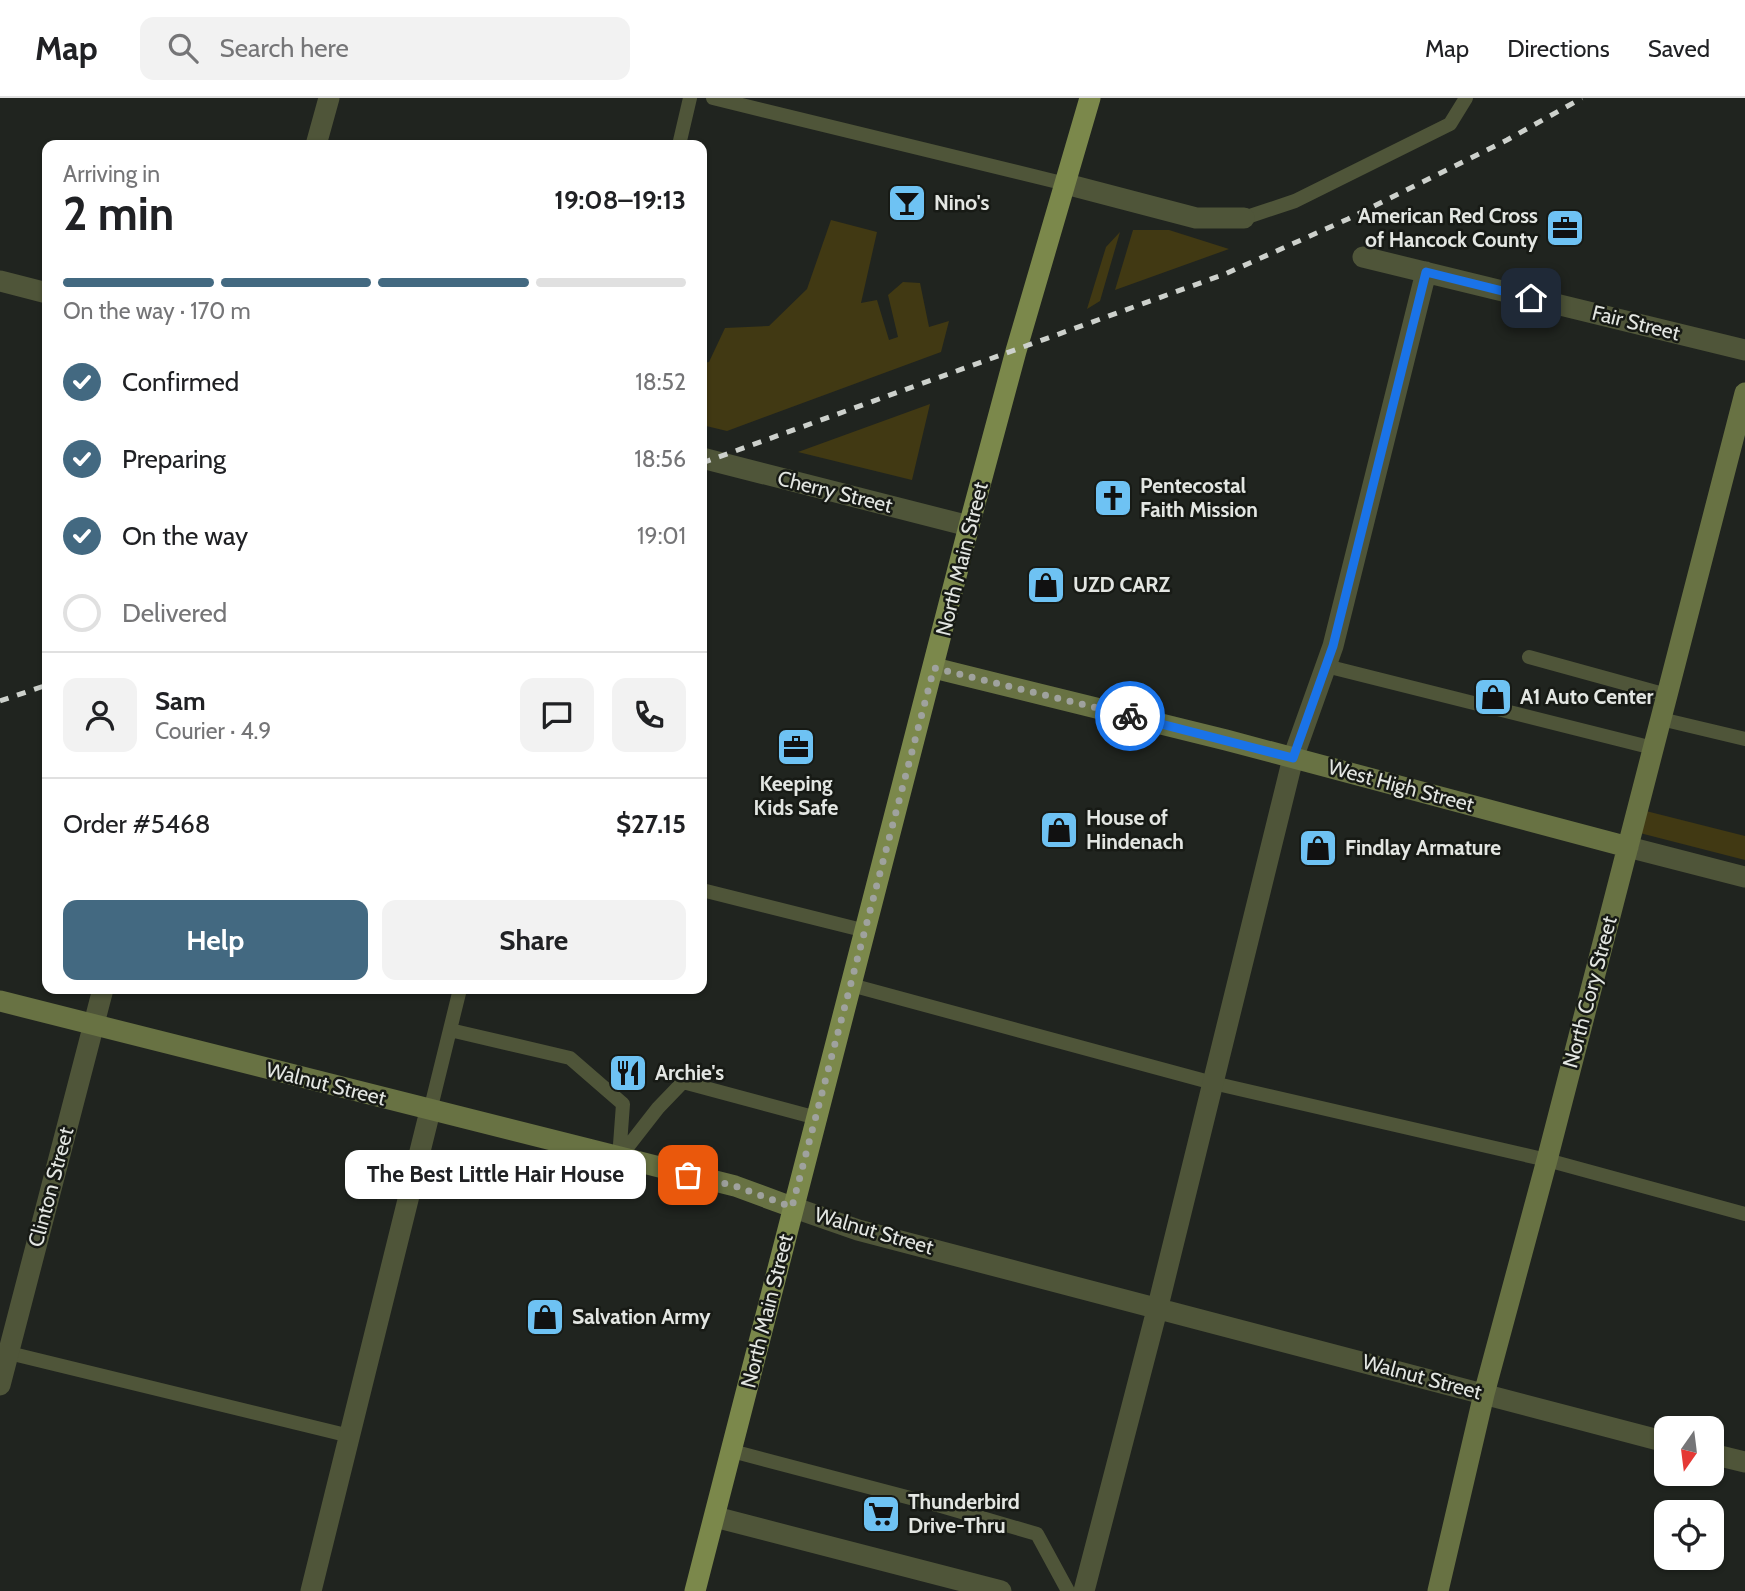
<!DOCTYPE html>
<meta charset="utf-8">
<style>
body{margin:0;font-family:Cabin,sans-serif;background:#f2f2f2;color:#202124;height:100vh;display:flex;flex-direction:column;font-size:26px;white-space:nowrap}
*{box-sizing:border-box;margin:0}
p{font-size:23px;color:#757577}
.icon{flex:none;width:38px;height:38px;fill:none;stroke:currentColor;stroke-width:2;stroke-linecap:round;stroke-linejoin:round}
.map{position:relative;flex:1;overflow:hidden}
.details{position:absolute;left:42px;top:42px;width:665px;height:854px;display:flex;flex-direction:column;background:#fff;border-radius:14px;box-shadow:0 2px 5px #0004}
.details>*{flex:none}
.needle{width:46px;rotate:194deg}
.fabs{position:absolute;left:1654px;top:1318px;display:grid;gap:14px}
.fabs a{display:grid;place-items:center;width:70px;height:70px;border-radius:14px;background:#fff;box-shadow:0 2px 5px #0004;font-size:35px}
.pin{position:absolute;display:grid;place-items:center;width:60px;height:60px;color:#fff;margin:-30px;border-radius:14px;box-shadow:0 4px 10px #0006}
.courier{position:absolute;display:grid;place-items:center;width:70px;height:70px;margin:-35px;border:5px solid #1a73e8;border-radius:50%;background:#fff;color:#222;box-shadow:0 2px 9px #0007}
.bubble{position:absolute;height:49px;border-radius:14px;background:#fff;box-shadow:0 2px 5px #0004;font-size:23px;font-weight:700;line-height:49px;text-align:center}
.summary em{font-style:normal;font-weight:700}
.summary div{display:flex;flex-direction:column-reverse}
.summary{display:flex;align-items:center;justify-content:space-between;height:119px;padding:0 21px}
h1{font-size:46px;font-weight:700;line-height:52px}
.bar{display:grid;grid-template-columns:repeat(4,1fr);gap:10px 7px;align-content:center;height:84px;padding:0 21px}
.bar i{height:9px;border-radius:5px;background:#e0e0e0}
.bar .selected{background:#436981}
.bar p{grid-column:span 4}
.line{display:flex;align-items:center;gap:18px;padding:0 21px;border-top:2px solid #e0e0e0}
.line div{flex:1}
.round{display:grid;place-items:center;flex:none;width:74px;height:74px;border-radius:14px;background:#f2f2f2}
ol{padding:0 21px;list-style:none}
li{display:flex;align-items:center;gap:21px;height:77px}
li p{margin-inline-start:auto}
li .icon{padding:7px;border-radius:50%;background:#436981;color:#fff;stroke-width:4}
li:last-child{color:#757577}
li i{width:38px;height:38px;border:4px solid #e0e0e0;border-radius:50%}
.action{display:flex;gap:14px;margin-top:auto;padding:14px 21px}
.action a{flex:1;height:80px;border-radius:14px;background:#436981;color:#fff;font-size:28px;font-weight:700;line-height:80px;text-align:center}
.action a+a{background:#f2f2f2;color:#202124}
header{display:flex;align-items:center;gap:42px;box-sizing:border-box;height:98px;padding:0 35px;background:#fff;border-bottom:2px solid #e0e0e0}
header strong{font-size:33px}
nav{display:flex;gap:38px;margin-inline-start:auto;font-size:24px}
.search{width:490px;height:63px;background:#f2f2f2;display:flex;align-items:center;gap:18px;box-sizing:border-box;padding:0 24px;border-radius:14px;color:#757577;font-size:26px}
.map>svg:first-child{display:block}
</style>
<header>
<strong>Map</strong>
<div class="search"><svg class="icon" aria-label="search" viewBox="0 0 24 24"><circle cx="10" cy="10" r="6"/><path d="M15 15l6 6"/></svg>Search here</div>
<nav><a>Map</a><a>Directions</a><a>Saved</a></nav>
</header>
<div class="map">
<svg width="1745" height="1493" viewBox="0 0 1745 1493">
<rect width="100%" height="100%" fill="#20241f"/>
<path fill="#413913" d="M 831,122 L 877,134 L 861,205 L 877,202 L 889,242 L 898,239 L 888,197 L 903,184 L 920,185 L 929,229 L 949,223 L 941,254 L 727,333 L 702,327 L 702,265 L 709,264 L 725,230 L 769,228 L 807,191 Z
M 1133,132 L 1169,132 L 1229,151 L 1115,192 Z
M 1120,134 L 1100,203 L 1087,211 L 1106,149 Z
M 930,306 L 912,382 L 798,354 Z
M 1638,711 L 1745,738 L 1745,762 L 1632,733 Z"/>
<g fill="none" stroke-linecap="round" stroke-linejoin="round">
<path stroke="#4f5539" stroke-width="14" d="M 713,0 L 1066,86
M 679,47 L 690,0
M 1244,120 L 1295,103 L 1450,26 L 1466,0
M 1529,559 L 1667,597
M 1326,568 L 1653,650
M 1661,621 L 1745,641
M 702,792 L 866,833
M 851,887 L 1213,985 L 1547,1062 L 1745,1116
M 450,932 L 570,960 L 623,1006 L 619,1060
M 430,1013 L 460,891
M 619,1060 L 658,1010 L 683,984 L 817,1020
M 1,1253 L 350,1338
M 732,1353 L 941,1408 L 1037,1436 L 1068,1493"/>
<path stroke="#4f5539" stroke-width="21" d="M 316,47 L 329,0
M 1066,86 L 1196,120 L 1244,120
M 1363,159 L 1745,252
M 0,183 L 47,195
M 702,360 L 969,428
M 1628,749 L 1745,779
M 792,1109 L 858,1132 L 1666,1344
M 0,1287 L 103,891
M 1712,1356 L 1745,1364
M 715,1419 L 1001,1493
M 311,1493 L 430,1013
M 1084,1493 L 1158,1208 L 1293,660 L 1333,548 L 1426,174"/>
<path stroke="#687243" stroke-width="21" d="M 934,570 L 1226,642 L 1628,749
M 0,903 L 735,1088 L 792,1109
M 1438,1493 L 1484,1296 L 1547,1062 L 1745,295"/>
<path stroke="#7b884b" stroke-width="21" d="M 695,1493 L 969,428 L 1016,253 L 1090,0"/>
<path stroke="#cdd1cc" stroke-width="5" stroke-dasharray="9 9" stroke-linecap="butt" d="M 702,365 L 1225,176 L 1348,121 L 1507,42 L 1582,0
M 0,603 L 47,587"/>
</g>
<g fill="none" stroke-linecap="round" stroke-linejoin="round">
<path stroke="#9fa29e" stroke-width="7" stroke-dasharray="0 12.6" d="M 688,1077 L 735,1088 L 792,1109 L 934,570 L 1130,618"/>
<path stroke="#1a73e8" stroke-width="9" d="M 1130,618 L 1293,660 L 1333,548 L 1426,174 L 1531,200"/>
</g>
<defs>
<symbol id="bar-square" viewBox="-11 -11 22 22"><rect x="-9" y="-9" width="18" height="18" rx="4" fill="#6ec2f3" stroke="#171a15"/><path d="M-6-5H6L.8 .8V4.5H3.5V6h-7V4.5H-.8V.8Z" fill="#111"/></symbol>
<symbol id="office-square" viewBox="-11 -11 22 22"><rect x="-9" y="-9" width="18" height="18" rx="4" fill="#6ec2f3" stroke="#171a15"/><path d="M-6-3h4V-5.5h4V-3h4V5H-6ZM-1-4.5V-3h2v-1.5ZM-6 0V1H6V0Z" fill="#111"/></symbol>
<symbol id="church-square" viewBox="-11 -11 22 22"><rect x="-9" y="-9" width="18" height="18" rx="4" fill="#6ec2f3" stroke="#171a15"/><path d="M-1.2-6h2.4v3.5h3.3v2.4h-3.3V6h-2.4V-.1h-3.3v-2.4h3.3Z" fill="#111"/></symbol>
<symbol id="shop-square" viewBox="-11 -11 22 22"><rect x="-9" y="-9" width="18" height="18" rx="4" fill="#6ec2f3" stroke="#171a15"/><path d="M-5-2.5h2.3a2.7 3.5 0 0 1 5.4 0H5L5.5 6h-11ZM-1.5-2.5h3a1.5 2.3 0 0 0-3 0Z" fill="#111"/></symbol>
<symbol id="restaurant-square" viewBox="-11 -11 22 22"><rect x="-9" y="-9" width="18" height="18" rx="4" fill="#6ec2f3" stroke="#171a15"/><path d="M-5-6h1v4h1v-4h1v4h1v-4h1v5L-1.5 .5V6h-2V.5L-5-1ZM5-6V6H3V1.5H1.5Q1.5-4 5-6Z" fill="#111"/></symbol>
<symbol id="supermarket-square" viewBox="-11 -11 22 22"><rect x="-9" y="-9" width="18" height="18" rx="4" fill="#6ec2f3" stroke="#171a15"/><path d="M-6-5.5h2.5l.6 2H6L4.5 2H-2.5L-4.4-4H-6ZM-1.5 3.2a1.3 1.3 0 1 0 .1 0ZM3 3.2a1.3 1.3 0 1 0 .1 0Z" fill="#111"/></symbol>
</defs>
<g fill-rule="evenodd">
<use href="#bar-square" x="885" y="83" width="44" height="44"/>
<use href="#office-square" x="1543" y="108" width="44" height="44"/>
<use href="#church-square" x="1091" y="378" width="44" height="44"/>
<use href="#shop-square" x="1024" y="465" width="44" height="44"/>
<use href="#shop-square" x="1471" y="577" width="44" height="44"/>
<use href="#office-square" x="774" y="627" width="44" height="44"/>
<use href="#shop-square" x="1037" y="710" width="44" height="44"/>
<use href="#shop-square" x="1296" y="728" width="44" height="44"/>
<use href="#restaurant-square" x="606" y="953" width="44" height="44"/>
<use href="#shop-square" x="523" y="1197" width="44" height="44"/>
<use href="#supermarket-square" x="859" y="1394" width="44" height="44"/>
</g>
<g text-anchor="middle" stroke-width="5" stroke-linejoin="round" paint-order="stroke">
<g font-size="21" font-weight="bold" fill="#e3e6e2" stroke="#171a15" text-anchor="start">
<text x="934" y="112">Nino's</text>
<text x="1538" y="125" text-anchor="end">American Red Cross<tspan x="1538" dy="24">of Hancock County</tspan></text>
<text x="1140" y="395">Pentecostal<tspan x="1140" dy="24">Faith Mission</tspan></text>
<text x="1073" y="494">UZD CARZ</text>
<text x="1520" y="606">A1 Auto Center</text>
<text x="796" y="693" text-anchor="middle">Keeping<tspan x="796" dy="24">Kids Safe</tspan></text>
<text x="1086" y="727">House of<tspan x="1086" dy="24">Hindenach</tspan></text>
<text x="1345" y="757">Findlay Armature</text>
<text x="655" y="982">Archie's</text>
<text x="572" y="1226">Salvation Army</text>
<text x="908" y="1411">Thunderbird<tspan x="908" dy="24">Drive-Thru</tspan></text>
</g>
<g font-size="21" fill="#e3e6e2" stroke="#171a15">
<text transform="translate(1636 225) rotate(14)" y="7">Fair Street</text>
<text transform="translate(835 394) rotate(14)" y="7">Cherry Street</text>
<text transform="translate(962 461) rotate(-76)" y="7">North Main Street</text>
<text transform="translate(1401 688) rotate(15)" y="7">West High Street</text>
<text transform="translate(1590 894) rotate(-75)" y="7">North Cory Street</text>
<text transform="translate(326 986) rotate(14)" y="7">Walnut Street</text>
<text transform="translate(51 1089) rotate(-75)" y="7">Clinton Street</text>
<text transform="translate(874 1133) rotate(16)" y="7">Walnut Street</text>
<text transform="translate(767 1213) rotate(-76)" y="7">North Main Street</text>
<text transform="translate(1422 1279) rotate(15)" y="7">Walnut Street</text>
</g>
</g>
</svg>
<div class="fabs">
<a><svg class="needle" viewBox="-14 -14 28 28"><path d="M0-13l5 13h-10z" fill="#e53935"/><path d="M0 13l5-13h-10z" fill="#757577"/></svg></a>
<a><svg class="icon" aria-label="locate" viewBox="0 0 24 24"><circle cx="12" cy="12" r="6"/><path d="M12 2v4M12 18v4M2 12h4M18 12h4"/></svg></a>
</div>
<div class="pin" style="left:688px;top:1077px;background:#ea580c"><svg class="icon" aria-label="bag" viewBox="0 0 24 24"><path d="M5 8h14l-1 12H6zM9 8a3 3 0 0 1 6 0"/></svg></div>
<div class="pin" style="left:1531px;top:200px;background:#1f2937"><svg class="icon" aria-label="home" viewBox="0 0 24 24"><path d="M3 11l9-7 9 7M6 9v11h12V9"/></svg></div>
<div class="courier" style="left:1130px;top:618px"><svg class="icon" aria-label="bike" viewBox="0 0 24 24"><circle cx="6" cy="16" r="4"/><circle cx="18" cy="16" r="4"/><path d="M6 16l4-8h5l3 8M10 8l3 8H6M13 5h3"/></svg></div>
<div class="bubble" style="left:345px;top:1052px;width:301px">The Best Little Hair House</div>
<section class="details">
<div class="summary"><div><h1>2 min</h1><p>Arriving in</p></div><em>19:08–19:13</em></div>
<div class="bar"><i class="selected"></i><i class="selected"></i><i class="selected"></i><i></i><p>On the way · 170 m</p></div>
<ol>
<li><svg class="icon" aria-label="check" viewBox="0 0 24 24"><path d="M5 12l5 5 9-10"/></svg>Confirmed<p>18:52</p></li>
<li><svg class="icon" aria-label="check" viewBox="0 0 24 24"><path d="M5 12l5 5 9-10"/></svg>Preparing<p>18:56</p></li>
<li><svg class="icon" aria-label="check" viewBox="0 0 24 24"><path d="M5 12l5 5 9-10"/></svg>On the way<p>19:01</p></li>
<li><i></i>Delivered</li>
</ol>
<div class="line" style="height:126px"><a class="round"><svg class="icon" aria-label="person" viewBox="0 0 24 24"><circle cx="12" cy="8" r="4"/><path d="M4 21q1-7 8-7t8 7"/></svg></a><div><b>Sam</b><p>Courier · 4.9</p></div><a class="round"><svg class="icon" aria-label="chat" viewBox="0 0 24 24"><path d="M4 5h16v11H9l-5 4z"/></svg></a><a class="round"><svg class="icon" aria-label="phone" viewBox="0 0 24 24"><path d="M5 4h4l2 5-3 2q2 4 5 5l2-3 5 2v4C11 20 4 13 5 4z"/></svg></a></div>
<div class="line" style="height:91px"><div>Order #5468</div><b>$27.15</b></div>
<div class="action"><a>Help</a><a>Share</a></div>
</section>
</div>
